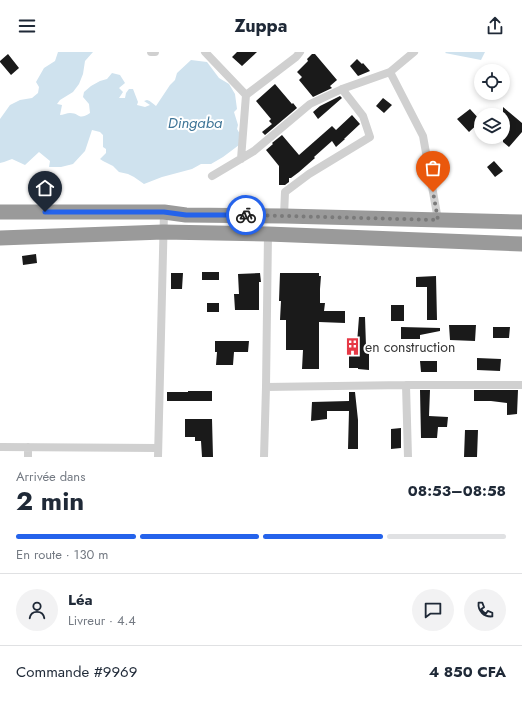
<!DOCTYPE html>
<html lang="fr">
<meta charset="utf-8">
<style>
body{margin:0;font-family:Jost,sans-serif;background:#f2f2f3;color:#1f2937;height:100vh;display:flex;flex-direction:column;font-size:15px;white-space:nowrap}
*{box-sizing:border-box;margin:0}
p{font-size:13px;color:#747a83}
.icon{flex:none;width:22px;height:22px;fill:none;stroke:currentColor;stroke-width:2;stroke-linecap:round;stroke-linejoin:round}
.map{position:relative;height:405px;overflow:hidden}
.sheet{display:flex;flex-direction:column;background:#fff;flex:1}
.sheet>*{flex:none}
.tools{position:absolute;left:474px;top:12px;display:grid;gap:8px}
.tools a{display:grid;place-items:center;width:36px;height:36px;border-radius:50%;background:#fff;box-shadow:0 2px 6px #0003;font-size:20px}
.pin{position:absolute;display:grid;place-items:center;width:34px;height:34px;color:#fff;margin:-41px -17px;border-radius:50% 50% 50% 0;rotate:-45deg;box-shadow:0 0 4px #0007}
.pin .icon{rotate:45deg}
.courier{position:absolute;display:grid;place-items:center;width:40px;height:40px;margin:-20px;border:3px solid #2563eb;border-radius:50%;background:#fff;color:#222;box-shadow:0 1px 5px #0007}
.summary em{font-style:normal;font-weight:700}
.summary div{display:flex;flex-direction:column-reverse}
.summary{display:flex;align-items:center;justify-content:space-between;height:68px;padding:0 16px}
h1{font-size:26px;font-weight:700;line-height:30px}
.bar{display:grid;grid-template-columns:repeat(4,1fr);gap:6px 4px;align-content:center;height:48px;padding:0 16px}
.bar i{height:5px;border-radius:3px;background:#e0e1e3}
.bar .active{background:#2563eb}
.bar p{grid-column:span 4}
.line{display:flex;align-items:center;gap:10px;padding:0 16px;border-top:1px solid #e0e1e3}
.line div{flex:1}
.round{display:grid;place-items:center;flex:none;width:42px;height:42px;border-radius:21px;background:#f2f2f3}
header{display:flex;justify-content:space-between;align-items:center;height:52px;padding:0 16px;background:#fff;font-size:18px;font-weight:700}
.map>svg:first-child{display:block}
</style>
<header><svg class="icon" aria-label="menu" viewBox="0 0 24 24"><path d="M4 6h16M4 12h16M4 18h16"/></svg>Zuppa<svg class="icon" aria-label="share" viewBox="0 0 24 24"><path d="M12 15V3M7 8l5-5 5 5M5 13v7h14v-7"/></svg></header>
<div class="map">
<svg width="522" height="405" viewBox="0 0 522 405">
<rect width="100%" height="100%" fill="#fff"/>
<path fill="#cfe2ee" d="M 58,0 L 93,0 L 85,9 L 83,22 L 79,32 L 73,40 L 60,48 L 57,52 L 62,53 L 60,63 C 63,63 67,61 70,61 C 80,61 78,69 90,61 L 89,52 L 83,45 L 84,40 L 91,34 L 100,29 L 107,27 L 112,21 L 120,23 L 125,31 L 119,36 L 123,40 L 119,46 L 125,46 L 126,41 L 129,37 L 133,37 L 138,50 L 137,53 L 145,55 L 150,53 L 144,49 L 147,48 C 151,49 153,52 156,54 L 170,33 L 175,28 L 177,21 L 191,8 L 207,10 L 219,26 L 229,32 L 235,42 L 237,57 L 234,60 L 238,73 L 237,77 L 240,82 L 239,93 L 223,105 L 211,112 L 201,112 L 192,117 L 162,125 L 144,132 L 134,125 L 128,122 L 119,120 L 113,114 L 103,109 L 100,107 L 106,101 L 106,97 L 103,95 L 103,83 L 100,80 L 92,78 L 85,99 L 73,112 L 61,115 L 49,115 L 50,109 L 39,100 L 25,113 L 12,107 L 4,110 L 0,111 L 0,67 L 10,53 L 20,48 L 32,46 L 38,41 L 39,35 L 36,30 L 44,16 L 55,9 Z
M 446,0 L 485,0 L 481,8 L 445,1 Z"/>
<path fill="#1a1a1a" d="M 237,0 L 257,0 L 242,14 L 232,5 Z
M 8,2 L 19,16 L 11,23 L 0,10 L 0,9 Z
M 312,2 L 315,2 L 337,28 L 330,34 L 332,36 L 313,45 L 299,28 L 302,25 L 297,20 L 308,9 L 307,7 Z
M 357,7 L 362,12 L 363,11 L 370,19 L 358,24 L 350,14 Z
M 275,32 L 292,52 L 293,51 L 297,56 L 265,83 L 262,80 L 272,72 L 269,69 L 271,67 L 256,49 Z
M 340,44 L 342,46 L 318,67 L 313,60 L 320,54 Z
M 383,46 L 392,53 L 384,61 L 376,54 Z
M 503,55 L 522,71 L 522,80 L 509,95 L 503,90 Z
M 470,57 L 481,69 L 469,80 L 457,67 Z
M 352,63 L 360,72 L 344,87 L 345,87 L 336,95 L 332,89 L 314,105 L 315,106 L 299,120 L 291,126 L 289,126 L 289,130 L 285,133 L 279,133 L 279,114 L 266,98 L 273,92 L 272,91 L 282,83 L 299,103 L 332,74 L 336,78 Z
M 494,109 L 503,119 L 495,125 L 487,115 Z
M 36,202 L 37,211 L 23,213 L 22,204 Z
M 202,220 L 219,220 L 219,228 L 202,228 Z
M 171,221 L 183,221 L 182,237 L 171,237 Z
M 260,221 L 261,230 L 259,230 L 259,258 L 235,258 L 234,242 L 239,242 L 238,222 Z
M 280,221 L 319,221 L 319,224 L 321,224 L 320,237 L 320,251 L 325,251 L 324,259 L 345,259 L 345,271 L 319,270 L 319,317 L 302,317 L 303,298 L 286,298 L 286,268 L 280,268 L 281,249 L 279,249 Z
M 436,224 L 437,268 L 427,268 L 427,235 L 416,235 L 416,225 Z
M 207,251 L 219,251 L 219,260 L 207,260 Z
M 391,253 L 404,253 L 404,269 L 391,269 Z
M 359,265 L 365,265 L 366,294 L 369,294 L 369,318 L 358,317 L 358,316 L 349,316 L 349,291 L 357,291 Z
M 449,273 L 476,273 L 475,289 L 450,288 Z
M 401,275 L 440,276 L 440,279 L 420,283 L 420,287 L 401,287 Z
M 493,275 L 510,275 L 509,286 L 493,286 Z
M 215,289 L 249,289 L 248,300 L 234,300 L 233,313 L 216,313 L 217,300 L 215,300 Z
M 477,306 L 501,307 L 500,319 L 477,318 Z
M 420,309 L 437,309 L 437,320 L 421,320 Z
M 420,338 L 430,338 L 429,364 L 448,365 L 447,375 L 438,375 L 437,386 L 421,386 Z
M 474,338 L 518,338 L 517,362 L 507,363 L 507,351 L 491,349 L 474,349 Z
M 188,339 L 212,339 L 212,349 L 167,349 L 167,340 L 188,340 Z
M 349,340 L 355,340 L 358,368 L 358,397 L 348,397 L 349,359 L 327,359 L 327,367 L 311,369 L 312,350 L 349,349 Z
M 185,367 L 212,367 L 213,405 L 202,405 L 201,389 L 195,389 L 195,385 L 185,385 Z
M 401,376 L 401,396 L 391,397 L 391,377 Z
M 465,378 L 478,378 L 477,405 L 464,405 Z"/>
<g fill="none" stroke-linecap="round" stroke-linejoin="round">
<path stroke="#d0d0d0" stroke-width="8" d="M 151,0 L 155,0
M 205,0 L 246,43 L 241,107
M 390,20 L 423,84 L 438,168
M 246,43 L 296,5 L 300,0
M 212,124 L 254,99 L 310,52 L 342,37 L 390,20 L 414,0
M 284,164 L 285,140 L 309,122 L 370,85 L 363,64 L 342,37
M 406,333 L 408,405
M 266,335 L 406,333 L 522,333
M 0,395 L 158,396
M 28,405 L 28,395
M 158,405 L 164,160
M 264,405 L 266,335 L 268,182"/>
<path stroke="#9a9a9a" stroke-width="15" d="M 0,160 L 164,160 L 186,163 L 284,164 L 522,170
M 0,186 L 163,180 L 268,182 L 522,192"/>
</g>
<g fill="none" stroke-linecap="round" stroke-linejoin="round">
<path stroke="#7a7a7a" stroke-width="4" stroke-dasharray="0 7.2" d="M 246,163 L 438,168 L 433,140"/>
<path stroke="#2563eb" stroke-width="5" d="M 45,160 L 164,160 L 186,163 L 246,163"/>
</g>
<defs>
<symbol id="building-bare" viewBox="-9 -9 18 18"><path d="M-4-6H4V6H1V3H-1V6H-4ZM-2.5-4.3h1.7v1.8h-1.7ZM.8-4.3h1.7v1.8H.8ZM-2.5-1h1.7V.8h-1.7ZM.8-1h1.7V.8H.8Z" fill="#e63946" stroke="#fff" stroke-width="2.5" paint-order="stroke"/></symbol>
</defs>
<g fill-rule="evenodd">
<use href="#building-bare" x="340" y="282" width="25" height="25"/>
</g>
<g text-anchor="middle" stroke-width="4" stroke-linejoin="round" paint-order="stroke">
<g font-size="14" fill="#333" stroke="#fff" text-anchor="start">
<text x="365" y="300">en construction</text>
</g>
<g font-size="15" font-style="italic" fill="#3f7597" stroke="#fff">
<text x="195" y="76">Dingaba</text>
</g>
</g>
</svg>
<div class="tools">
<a><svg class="icon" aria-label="locate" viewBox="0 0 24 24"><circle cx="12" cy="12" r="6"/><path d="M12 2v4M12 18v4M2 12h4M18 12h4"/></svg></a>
<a><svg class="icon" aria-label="layers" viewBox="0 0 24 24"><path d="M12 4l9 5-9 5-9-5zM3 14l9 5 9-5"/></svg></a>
</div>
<div class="pin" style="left:433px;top:140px;background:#ea580c"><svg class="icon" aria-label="bag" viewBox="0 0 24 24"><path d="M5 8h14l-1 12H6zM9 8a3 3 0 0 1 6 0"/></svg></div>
<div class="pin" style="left:45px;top:160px;background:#1f2937"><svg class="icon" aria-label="home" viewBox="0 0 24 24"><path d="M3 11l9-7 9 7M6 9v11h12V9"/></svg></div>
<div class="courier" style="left:246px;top:163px"><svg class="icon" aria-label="bike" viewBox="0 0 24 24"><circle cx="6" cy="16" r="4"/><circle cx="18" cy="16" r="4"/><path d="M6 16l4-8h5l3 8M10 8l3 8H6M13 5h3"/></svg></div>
</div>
<section class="sheet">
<div class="summary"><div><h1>2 min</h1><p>Arrivée dans</p></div><em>08:53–08:58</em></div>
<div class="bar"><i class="active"></i><i class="active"></i><i class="active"></i><i></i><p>En route · 130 m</p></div>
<div class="line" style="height:72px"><a class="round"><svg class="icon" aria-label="person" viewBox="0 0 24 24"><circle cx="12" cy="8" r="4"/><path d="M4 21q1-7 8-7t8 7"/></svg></a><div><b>Léa</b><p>Livreur · 4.4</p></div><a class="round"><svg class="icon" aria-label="chat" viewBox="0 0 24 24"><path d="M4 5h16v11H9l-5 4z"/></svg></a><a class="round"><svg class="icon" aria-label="phone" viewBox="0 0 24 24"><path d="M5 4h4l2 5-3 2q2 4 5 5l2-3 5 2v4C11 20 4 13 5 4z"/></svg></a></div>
<div class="line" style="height:52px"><div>Commande #9969</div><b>4 850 CFA</b></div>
</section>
